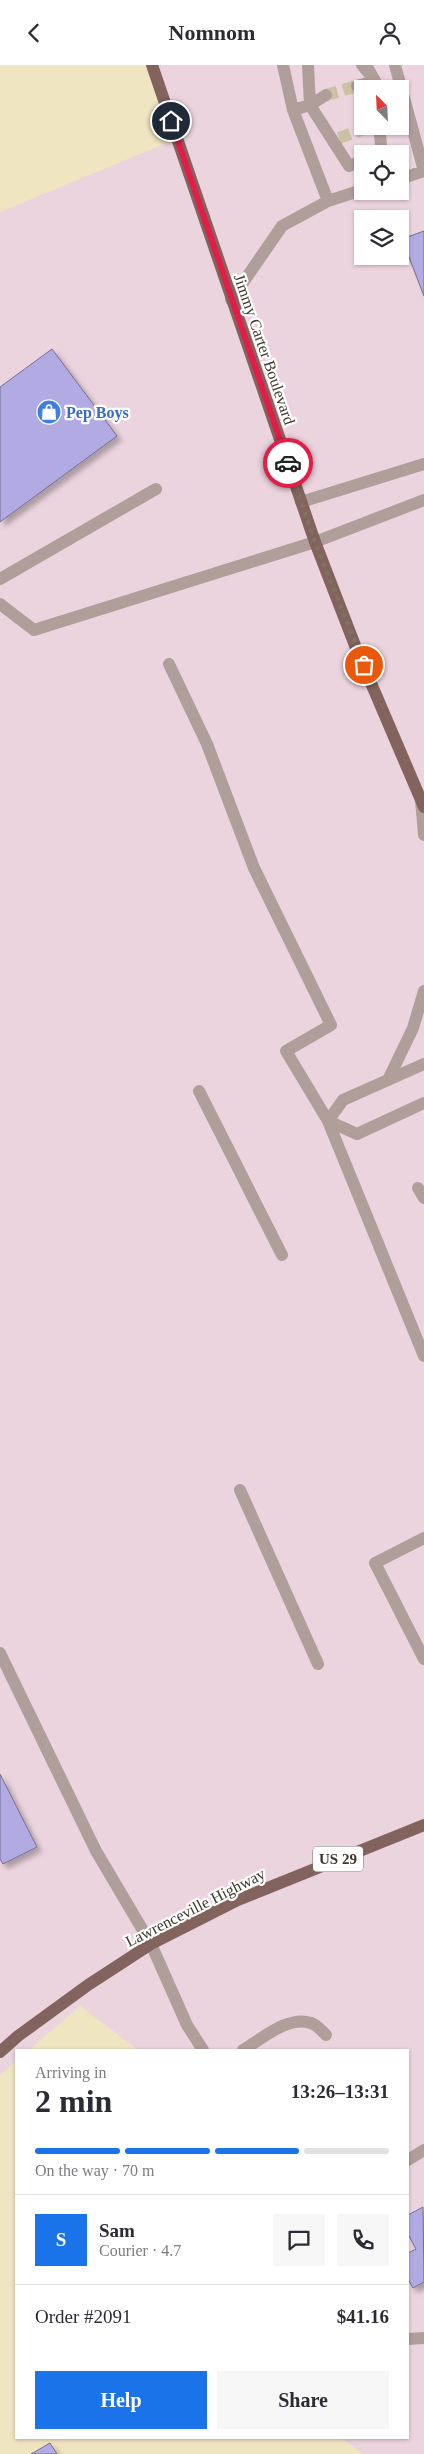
<!DOCTYPE html>
<meta charset="utf-8">
<style>
body{margin:0;font-family:Georgia,serif;background:#f7f7f7;color:#2b2b33;height:100vh;display:flex;flex-direction:column;font-size:19px;white-space:nowrap}
*{box-sizing:border-box;margin:0}
p{font-size:16px;color:#7c7c81}
.icon{flex:none;width:28px;height:28px;fill:none;stroke:currentColor;stroke-width:2;stroke-linecap:round;stroke-linejoin:round}
.map{position:relative;flex:1;overflow:hidden}
.drawer{position:absolute;left:15px;top:1984px;width:394px;height:390px;display:flex;flex-direction:column;background:#fff;border-radius:0px;box-shadow:0 1px 4px #0004}
.drawer>*{flex:none}
.needle{width:32px;rotate:336deg}
.controls{position:absolute;left:354px;top:15px;display:grid;gap:10px}
.controls a{display:grid;place-items:center;width:55px;height:55px;border-radius:0px;background:#fff;box-shadow:0 1px 4px #0004;font-size:25px}
.pin{position:absolute;display:grid;place-items:center;width:42px;height:42px;color:#fff;margin:-21px;border:2px solid #fff;border-radius:50%;box-shadow:0 1px 5px #0007}
.courier{position:absolute;display:grid;place-items:center;width:50px;height:50px;margin:-25px;border:4px solid #e11d48;border-radius:50%;background:#fff;color:#222;box-shadow:0 1px 6px #0007}
.headline em{font-style:normal;font-weight:700}
.headline div{display:flex;flex-direction:column-reverse}
.headline{display:flex;align-items:center;justify-content:space-between;height:85px;padding:0 20px}
h1{font-size:32px;font-weight:700;line-height:38px}
.bar{display:grid;grid-template-columns:repeat(4,1fr);gap:8px 5px;align-content:center;height:60px;padding:0 20px}
.bar i{height:6px;border-radius:4px;background:#e1e1e2}
.bar .selected{background:#1a73e8}
.bar p{grid-column:span 4}
.line{display:flex;align-items:center;gap:12px;padding:0 20px;border-top:1px solid #e1e1e2}
.line div{flex:1}
.round{display:grid;place-items:center;flex:none;width:52px;height:52px;border-radius:0px;background:#f7f7f7}
.button{display:flex;gap:10px;margin-top:auto;padding:10px 20px}
.button a{flex:1;height:58px;border-radius:0px;background:#1a73e8;color:#fff;font-size:20px;font-weight:700;line-height:58px;text-align:center}
.button a+a{background:#f7f7f7;color:#2b2b33}
header{display:flex;justify-content:space-between;align-items:center;height:65px;padding:0 20px;background:#fff;font-size:22px;font-weight:700}
.map>svg:first-child{display:block}
</style>
<header><svg class="icon" aria-label="back" viewBox="0 0 24 24"><path d="M15 5l-7 7 7 7"/></svg>Nomnom<svg class="icon" aria-label="person" viewBox="0 0 24 24"><circle cx="12" cy="8" r="4"/><path d="M4 21q1-7 8-7t8 7"/></svg></header>
<div class="map">
<svg width="424" height="2389" viewBox="0 0 424 2389">
<defs>
<filter id="shadow"><feDropShadow dx="4.5" dy="4.5" stdDeviation="2.5" flood-color="#0004"/></filter>
</defs>
<rect width="100%" height="100%" fill="#f0e5c1"/>
<path fill="#ecd4de" fill-rule="evenodd" d="M 153,0 L 424,0 L 424,2389 L 363,2389 L 341,2373 L 408,2372 L 408,1985 L 138,1985 L 80,1941 L 29,1985 L 16,1985 L 16,1996 L 0,2010 L 0,147 L 176,74 ZM 362,24 L 400,24 L 400,61 L 362,61 ZM 362,89 L 400,89 L 400,126 L 362,126 ZM 362,154 L 400,154 L 400,191 L 362,191 Z"/>
<path fill="#b2abe3" stroke="#726f8e" filter="url(#shadow)" d="M 424,166 L 424,231 L 402,174 Z
M 52,284 L 117,371 L 0,457 L 0,322 Z
M 0,1709 L 37,1782 L 3,1799 L 0,1794 Z
M 423,2142 L 424,2217 L 413,2223 L 408,2214 L 408,2188 L 416,2184 L 408,2169 L 408,2150 Z
M 50,2378 L 57,2389 L 31,2389 Z"/>
<g fill="none" stroke-linecap="round" stroke-linejoin="round">
<path stroke="#ccc2a3" stroke-width="12" stroke-dasharray="12 6" stroke-linecap="butt" d="M 326,30 L 357,21
M 339,73 L 372,61"/>
<path stroke="#b09e9a" stroke-width="12" d="M 283,0 L 293,45
M 308,0 L 310,40 L 349,101 L 362,96
M 362,0 L 375,16 L 366,0
M 395,0 L 424,106
M 357,21 L 375,16 L 375,24
M 326,30 L 310,40 L 293,45 L 328,136
M 379,61 L 382,89
M 400,114 L 424,106
M 231,235 L 282,161 L 328,136 L 362,125
M 301,437 L 424,399
M 0,514 L 156,424
M 0,539 L 34,565 L 315,477 L 424,435
M 169,599 L 207,679 L 254,803 L 331,960 L 286,986 L 328,1056 L 424,1291
M 421,735 L 424,770
M 424,999 L 343,1035 L 328,1056 L 357,1069 L 424,1038
M 388,1015 L 413,963 L 424,926
M 199,1026 L 282,1190
M 418,1123 L 424,1133
M 240,1425 L 318,1599
M 424,1473 L 375,1498 L 424,1594
M 0,1588 L 96,1786 L 151,1879 L 187,1960 L 203,1985
M 243,1985 C 262,1974 288,1950 311,1958 C 317,1960 322,1966 326,1970
M 408,2095 L 424,2085
M 408,2274 L 424,2273"/>
<path stroke="#82635d" stroke-width="12" d="M 152,0 L 315,477 L 356,583 L 424,742
M 0,1987 L 18,1971 L 88,1920 L 151,1879 L 238,1835 L 424,1760"/>
</g>
<g fill="none" stroke-linecap="round" stroke-linejoin="round">
<path stroke="#7b745e" stroke-width="5" stroke-dasharray="0 9" d="M 288,398 L 315,477 L 364,600"/>
<path stroke="#e11d48" stroke-width="6" d="M 171,56 L 288,398"/>
</g>
<defs>
<symbol id="shop-disc" viewBox="-11 -11 22 22"><circle r="9.5" fill="#3f7fe0" stroke="#fff"/><path d="M-5-2.5h2.3a2.7 3.5 0 0 1 5.4 0H5L5.5 6h-11ZM-1.5-2.5h3a1.5 2.3 0 0 0-3 0Z" fill="#fff"/></symbol>
</defs>
<g fill-rule="evenodd">
<use href="#shop-disc" x="35" y="333" width="28" height="28"/>
</g>
<g text-anchor="middle" stroke-width="4.5" stroke-linejoin="round" paint-order="stroke">
<rect fill="#fff" stroke="#767369" stroke-width="1" x="313" y="1781.5" width="50" height="25" rx="4"/>
<g font-size="15" font-weight="bold" fill="#3c3729">
<text x="338" y="1799">US 29</text>
</g>
<g font-size="16" fill="#3c3729" stroke="#fff">
<text transform="translate(265 284) rotate(71)" y="6">Jimmy Carter Boulevard</text>
<text transform="translate(195 1842) rotate(-27)" y="6">Lawrenceville Highway</text>
</g>
<g font-size="16" font-weight="bold" fill="#366cbe" stroke="#fff" text-anchor="start">
<text x="66" y="353">Pep Boys</text>
</g>
</g>
</svg>
<div class="controls">
<a><svg class="needle" viewBox="-14 -14 28 28"><path d="M0-13l5 13h-10z" fill="#e53935"/><path d="M0 13l5-13h-10z" fill="#7c7c81"/></svg></a>
<a><svg class="icon" aria-label="locate" viewBox="0 0 24 24"><circle cx="12" cy="12" r="6"/><path d="M12 2v4M12 18v4M2 12h4M18 12h4"/></svg></a>
<a><svg class="icon" aria-label="layers" viewBox="0 0 24 24"><path d="M12 4l9 5-9 5-9-5zM3 14l9 5 9-5"/></svg></a>
</div>
<div class="pin" style="left:364px;top:600px;background:#ea580c"><svg class="icon" aria-label="bag" viewBox="0 0 24 24"><path d="M5 8h14l-1 12H6zM9 8a3 3 0 0 1 6 0"/></svg></div>
<div class="pin" style="left:171px;top:56px;background:#1f2937"><svg class="icon" aria-label="home" viewBox="0 0 24 24"><path d="M3 11l9-7 9 7M6 9v11h12V9"/></svg></div>
<div class="courier" style="left:288px;top:398px"><svg class="icon" aria-label="car" viewBox="0 0 24 24"><path d="M5 17H2v-5l4-1 3-4h7l3 4 3 1v5h-3M9 17h6M6 11h13"/><circle cx="7" cy="17" r="2"/><circle cx="17" cy="17" r="2"/></svg></div>
<section class="drawer">
<div class="headline"><div><h1>2 min</h1><p>Arriving in</p></div><em>13:26–13:31</em></div>
<div class="bar"><i class="selected"></i><i class="selected"></i><i class="selected"></i><i></i><p>On the way · 70 m</p></div>
<div class="line" style="height:90px"><b class="round" style="background:#1a73e8;color:#fff">S</b><div><b>Sam</b><p>Courier · 4.7</p></div><a class="round"><svg class="icon" aria-label="chat" viewBox="0 0 24 24"><path d="M4 5h16v11H9l-5 4z"/></svg></a><a class="round"><svg class="icon" aria-label="phone" viewBox="0 0 24 24"><path d="M5 4h4l2 5-3 2q2 4 5 5l2-3 5 2v4C11 20 4 13 5 4z"/></svg></a></div>
<div class="line" style="height:65px"><div>Order #2091</div><b>$41.16</b></div>
<div class="button"><a>Help</a><a>Share</a></div>
</section>
</div>
